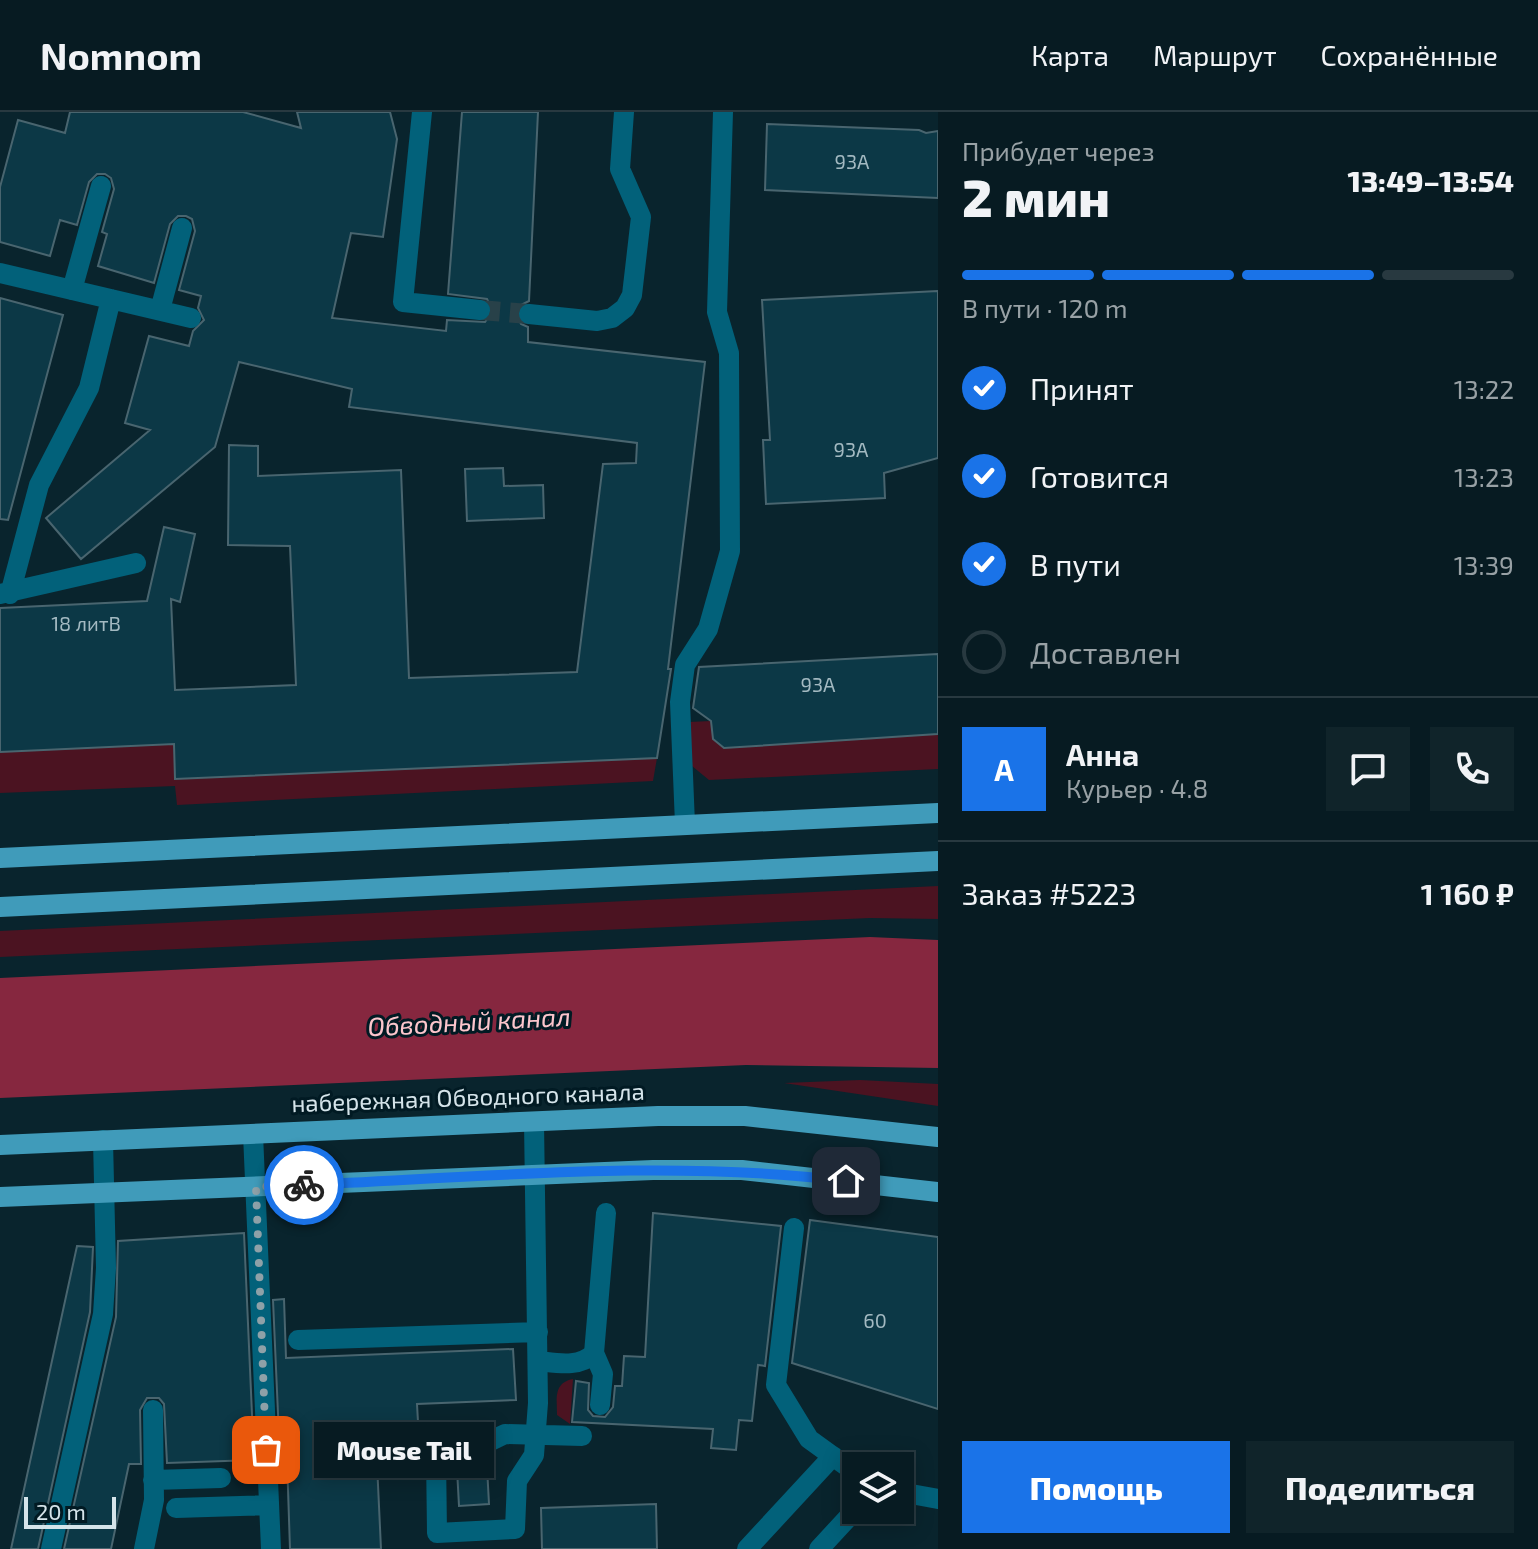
<!DOCTYPE html>
<html lang="ru">
<meta charset="utf-8">
<style>
body{margin:0;font-family:"Exo 2",sans-serif;background:#10242a;color:#f1f3f6;height:100vh;display:flex;flex-direction:column;font-size:30px;white-space:nowrap}
*{box-sizing:border-box;margin:0}
p{font-size:26px;color:#98a1a5}
.icon{flex:none;width:44px;height:44px;fill:none;stroke:currentColor;stroke-width:2;stroke-linecap:round;stroke-linejoin:round}
.map{position:relative;flex:1;overflow:hidden}
.drawer{display:flex;flex-direction:column;background:#071b22;width:600px}
.drawer>*{flex:none}
.fabs{position:absolute;left:842px;top:1340px;display:grid;gap:16px}
.fabs a{display:grid;place-items:center;width:72px;height:72px;border-radius:0px;background:#071b22;box-shadow:0 4px 20px #0003,0 0 0 2px #283940;font-size:40px}
.scale{position:absolute;left:24px;bottom:20px;width:92px;box-sizing:border-box;padding-left:8px;border:4px solid #d5e4ea;border-top:0;font-size:22px;line-height:28px;white-space:nowrap;color:#d5e4ea;-webkit-text-stroke:6px #011a23;paint-order:stroke}
.pin{position:absolute;display:grid;place-items:center;width:68px;height:68px;color:#fff;margin:-34px;border-radius:16px;box-shadow:0 4px 12px #0006}
.courier{position:absolute;display:grid;place-items:center;width:80px;height:80px;margin:-40px;border:6px solid #1a73e8;border-radius:50%;background:#fff;color:#222;box-shadow:0 2px 10px #0007}
.bubble{position:absolute;height:56px;border-radius:0px;background:#071b22;box-shadow:0 4px 20px #0003,0 0 0 2px #283940;font-size:26px;font-weight:800;line-height:56px;text-align:center}
.overview em{font-style:normal;font-weight:800}
.overview div{display:flex;flex-direction:column-reverse}
.overview{display:flex;align-items:center;justify-content:space-between;height:136px;padding:0 24px}
h1{font-size:52px;font-weight:800;line-height:60px}
.bar{display:grid;grid-template-columns:repeat(4,1fr);gap:12px 8px;align-content:center;height:96px;padding:0 24px}
.bar i{height:10px;border-radius:6px;background:#283940}
.bar .current{background:#1a73e8}
.bar p{grid-column:span 4}
.line{display:flex;align-items:center;gap:20px;padding:0 24px;border-top:2px solid #283940}
.line div{flex:1}
.round{display:grid;place-items:center;flex:none;width:84px;height:84px;border-radius:0px;background:#10242a}
ol{padding:0 24px;list-style:none}
li{display:flex;align-items:center;gap:24px;height:88px}
li p{margin-inline-start:auto}
li .icon{padding:8px;border-radius:50%;background:#1a73e8;color:#fff;stroke-width:4}
li:last-child{color:#98a1a5}
li i{width:44px;height:44px;border:4px solid #283940;border-radius:50%}
.primary-button{display:flex;gap:16px;margin-top:auto;padding:16px 24px}
.primary-button a{flex:1;height:92px;border-radius:0px;background:#1a73e8;color:#fff;font-size:32px;font-weight:800;line-height:92px;text-align:center}
.primary-button a+a{background:#10242a;color:#f1f3f6}
header{display:flex;align-items:center;gap:48px;box-sizing:border-box;height:112px;padding:0 40px;background:#071b22;border-bottom:2px solid #283940}
header strong{font-size:38px}
nav{display:flex;gap:44px;margin-inline-start:auto;font-size:28px}
main{display:flex;flex:1;min-height:0}
.map>svg:first-child{display:block}
</style>
<header>
<strong>Nomnom</strong>
<nav><a>Карта</a><a>Маршрут</a><a>Сохранённые</a></nav>
</header>
<main>
<div class="map">
<svg width="938" height="1437" viewBox="0 0 938 1437">
<rect width="100%" height="100%" fill="#09242d"/>
<path fill="#4b1321" d="M 711,609 L 713,627 L 724,636 L 938,622 L 938,657 L 709,668 L 692,654 L 689,610 Z
M 173,621 L 175,667 L 657,646 L 653,669 L 177,693 L 175,674 L 0,681 L 0,640 Z
M 938,774 L 938,807 L 870,806 L 0,845 L 0,819 Z
M 860,968 L 938,972 L 938,994 L 784,971 Z
M 573,1267 L 570,1312 L 557,1303 C 557,1287 553,1271 573,1267 Z"/>
<path fill="#86273f" d="M 870,825 L 938,828 L 938,956 L 746,953 L 0,986 L 0,866 Z"/>
<path fill="#0c3846" stroke="#49656f" stroke-width="2" d="M 70,0 L 243,0 L 301,16 L 297,0 L 390,0 L 397,27 L 383,125 L 351,121 L 332,206 L 446,219 L 447,208 L 485,210 L 493,199 L 487,187 L 448,182 L 462,0 L 538,0 L 529,189 L 519,194 L 516,201 L 521,212 L 528,215 L 528,230 L 705,250 L 668,557 L 671,557 L 657,646 L 175,667 L 174,632 L 0,640 L 0,496 L 147,489 L 164,415 L 195,422 L 180,490 L 171,487 L 175,578 L 296,573 L 290,434 L 228,433 L 229,333 L 258,334 L 258,364 L 401,358 L 409,566 L 577,560 L 603,352 L 636,351 L 637,331 L 349,295 L 352,277 L 239,250 L 215,335 L 81,447 L 46,406 L 150,318 L 125,311 L 149,224 L 189,234 L 193,219 L 204,208 L 198,196 L 201,184 L 179,178 L 195,119 L 192,107 L 186,104 L 178,104 L 170,112 L 154,171 L 98,154 L 107,122 L 102,120 L 114,77 L 111,66 L 105,62 L 97,62 L 89,70 L 77,113 L 60,108 L 50,144 L 0,130 L 0,75 L 18,8 L 65,21 Z
M 767,12 L 919,18 L 926,21 L 938,19 L 938,86 L 765,78 Z
M 938,179 L 938,346 L 884,361 L 885,386 L 766,392 L 763,328 L 770,328 L 762,188 Z
M 0,186 L 63,203 L 8,408 L 0,407 Z
M 503,356 L 504,374 L 543,373 L 544,406 L 467,409 L 465,357 Z
M 938,542 L 938,622 L 724,636 L 713,627 L 711,609 L 693,596 L 699,555 Z
M 653,1101 L 781,1114 L 765,1254 L 758,1253 L 752,1309 L 739,1308 L 736,1338 L 711,1336 L 713,1317 L 572,1310 L 576,1269 L 589,1271 L 588,1298 L 593,1304 L 605,1305 L 613,1295 L 615,1274 L 622,1274 L 624,1244 L 645,1245 Z
M 810,1108 L 938,1125 L 938,1297 L 792,1251 Z
M 244,1121 L 254,1348 L 167,1351 L 164,1292 L 159,1286 L 147,1286 L 140,1298 L 141,1352 L 129,1352 L 111,1437 L 64,1437 L 116,1205 L 118,1129 Z
M 77,1134 L 93,1135 L 90,1200 L 38,1437 L 11,1437 Z
M 284,1187 L 286,1246 L 513,1237 L 516,1288 L 417,1292 L 419,1328 L 376,1330 L 381,1437 L 290,1437 L 287,1347 L 280,1347 L 273,1188 Z
M 487,1355 L 489,1392 L 459,1394 L 457,1357 Z
M 656,1392 L 657,1437 L 542,1437 L 541,1396 Z"/>
<g fill="none" stroke-linecap="round" stroke-linejoin="round">
<path stroke="#284149" stroke-width="20" stroke-dasharray="20 10" stroke-linecap="butt" d="M 480,198 L 529,202"/>
<path stroke="#02617a" stroke-width="20" d="M 422,0 L 403,190 L 480,198
M 0,161 L 191,206
M 72,178 L 101,74
M 160,198 L 182,116
M 529,202 L 597,209 L 612,206 L 625,196 L 632,183 L 641,105 L 620,57 L 624,0
M 0,482 L 136,451
M 10,482 L 39,373 L 89,276 L 111,187
M 685,712 L 680,590 L 685,553 L 708,517 L 730,439 L 729,241 L 717,200 L 723,0
M 534,1010 L 538,1291 L 534,1343 L 517,1369 L 515,1417 L 437,1421 L 436,1342 L 472,1338 L 505,1322 L 582,1324
M 253,1022 L 271,1437
M 794,1116 L 776,1273 L 809,1327 L 856,1361
M 298,1228 L 538,1220
M 594,1241 L 603,1262 L 600,1293
M 538,1249 C 557,1251 580,1256 594,1241 L 606,1101
M 153,1368 L 221,1366
M 900,1380 L 938,1387
M 176,1396 L 268,1393
M 51,1437 L 103,1202 L 106,1156 L 103,1028
M 144,1437 L 154,1388 L 153,1298
M 747,1437 L 833,1344
M 819,1437 L 856,1397"/>
<path stroke="#409bba" stroke-width="20" d="M 0,746 L 938,701
M 0,795 L 938,749
M 0,1033 L 658,1004 L 745,1004 L 938,1025
M 0,1085 L 653,1058 L 742,1058 L 938,1080"/>
</g>
<g fill="none" stroke-linecap="round" stroke-linejoin="round">
<path stroke="#8ea1a8" stroke-width="8" stroke-dasharray="0 14.4" d="M 266,1338 L 256,1075 L 304,1073"/>
<path stroke="#1a73e8" stroke-width="10" d="M 304,1073 C 484,1065 667,1047 846,1069"/>
</g>
<g text-anchor="middle" stroke-width="6" stroke-linejoin="round" paint-order="stroke">
<g font-size="20" fill="#a3b9c1">
<text x="852" y="57">93А</text>
<text x="851" y="345">93А</text>
<text x="86" y="519">18 литВ</text>
<text x="818" y="580">93А</text>
<text x="875" y="1216">60</text>
</g>
<g font-size="24" fill="#d5e4ea" stroke="#011a23">
<text transform="translate(468 986) rotate(-2)" y="8">набережная Обводного канала</text>
</g>
<g font-size="26" font-style="italic" fill="#fcc5cc" stroke="#011a23">
<text transform="translate(469 910) rotate(-3)" y="9">Обводный канал</text>
</g>
</g>
</svg>
<div class="fabs">
<a><svg class="icon" aria-label="layers" viewBox="0 0 24 24"><path d="M12 4l9 5-9 5-9-5zM3 14l9 5 9-5"/></svg></a>
</div>
<div class="scale">20 m</div>
<div class="pin" style="left:266px;top:1338px;background:#ea580c"><svg class="icon" aria-label="bag" viewBox="0 0 24 24"><path d="M5 8h14l-1 12H6zM9 8a3 3 0 0 1 6 0"/></svg></div>
<div class="pin" style="left:846px;top:1069px;background:#1f2937"><svg class="icon" aria-label="home" viewBox="0 0 24 24"><path d="M3 11l9-7 9 7M6 9v11h12V9"/></svg></div>
<div class="courier" style="left:304px;top:1073px"><svg class="icon" aria-label="bike" viewBox="0 0 24 24"><circle cx="6" cy="16" r="4"/><circle cx="18" cy="16" r="4"/><path d="M6 16l4-8h5l3 8M10 8l3 8H6M13 5h3"/></svg></div>
<div class="bubble" style="left:314px;top:1310px;width:180px">Mouse Tail</div>
</div>
<section class="drawer">
<div class="overview"><div><h1>2 мин</h1><p>Прибудет через</p></div><em>13:49–13:54</em></div>
<div class="bar"><i class="current"></i><i class="current"></i><i class="current"></i><i></i><p>В пути · 120 m</p></div>
<ol>
<li><svg class="icon" aria-label="check" viewBox="0 0 24 24"><path d="M5 12l5 5 9-10"/></svg>Принят<p>13:22</p></li>
<li><svg class="icon" aria-label="check" viewBox="0 0 24 24"><path d="M5 12l5 5 9-10"/></svg>Готовится<p>13:23</p></li>
<li><svg class="icon" aria-label="check" viewBox="0 0 24 24"><path d="M5 12l5 5 9-10"/></svg>В пути<p>13:39</p></li>
<li><i></i>Доставлен</li>
</ol>
<div class="line" style="height:144px"><b class="round" style="background:#1a73e8;color:#fff">А</b><div><b>Анна</b><p>Курьер · 4.8</p></div><a class="round"><svg class="icon" aria-label="chat" viewBox="0 0 24 24"><path d="M4 5h16v11H9l-5 4z"/></svg></a><a class="round"><svg class="icon" aria-label="phone" viewBox="0 0 24 24"><path d="M5 4h4l2 5-3 2q2 4 5 5l2-3 5 2v4C11 20 4 13 5 4z"/></svg></a></div>
<div class="line" style="height:104px"><div>Заказ #5223</div><b>1 160 ₽</b></div>
<div class="primary-button"><a>Помощь</a><a>Поделиться</a></div>
</section>
</main>
